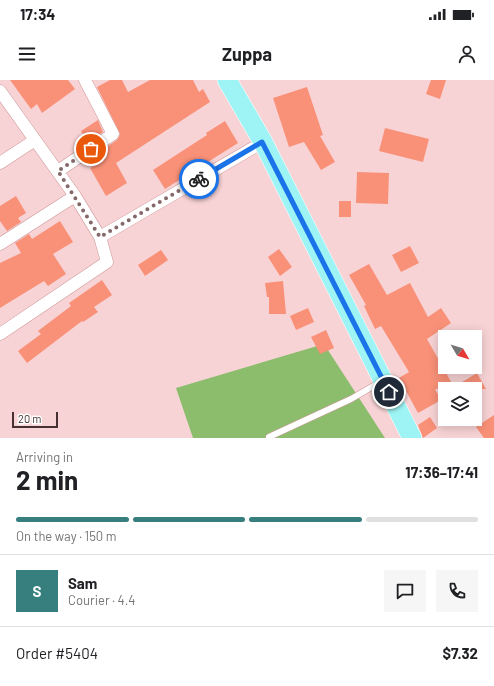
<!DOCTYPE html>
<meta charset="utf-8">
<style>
body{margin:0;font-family:Barlow,sans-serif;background:#f6f6f6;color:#202124;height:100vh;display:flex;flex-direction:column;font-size:15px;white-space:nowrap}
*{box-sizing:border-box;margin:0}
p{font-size:13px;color:#757577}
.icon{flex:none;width:22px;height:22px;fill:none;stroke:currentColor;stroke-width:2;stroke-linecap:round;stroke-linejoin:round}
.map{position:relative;height:358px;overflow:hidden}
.details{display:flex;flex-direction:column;background:#fff;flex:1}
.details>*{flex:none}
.needle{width:26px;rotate:128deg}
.tools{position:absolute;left:438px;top:250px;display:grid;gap:8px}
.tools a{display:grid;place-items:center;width:44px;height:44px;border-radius:0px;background:#fff;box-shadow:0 2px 10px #0003;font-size:20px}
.scale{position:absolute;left:12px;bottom:10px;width:46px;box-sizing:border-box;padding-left:4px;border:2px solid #473031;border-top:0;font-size:11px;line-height:14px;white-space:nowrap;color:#473031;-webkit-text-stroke:3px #fff;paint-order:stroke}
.pin{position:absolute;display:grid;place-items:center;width:34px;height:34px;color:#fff;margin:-17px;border:2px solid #fff;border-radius:50%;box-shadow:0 1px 4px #0007}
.courier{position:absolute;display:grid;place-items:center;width:40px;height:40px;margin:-20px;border:3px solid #1a73e8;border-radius:50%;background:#fff;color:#222;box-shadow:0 1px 5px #0007}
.headline em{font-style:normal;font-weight:700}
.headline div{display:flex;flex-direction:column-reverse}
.headline{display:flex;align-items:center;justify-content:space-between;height:68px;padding:0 16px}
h1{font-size:26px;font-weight:700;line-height:30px}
.bar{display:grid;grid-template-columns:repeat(4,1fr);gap:6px 4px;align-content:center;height:48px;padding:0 16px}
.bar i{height:5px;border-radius:3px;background:#e0e0e0}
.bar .active{background:#377f7f}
.bar p{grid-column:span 4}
.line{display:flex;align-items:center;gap:10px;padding:0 16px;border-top:1px solid #e0e0e0}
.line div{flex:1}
.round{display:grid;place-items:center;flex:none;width:42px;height:42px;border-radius:0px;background:#f6f6f6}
.status{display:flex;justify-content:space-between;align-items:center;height:28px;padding:0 20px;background:#fff;direction:ltr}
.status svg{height:11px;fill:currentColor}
header{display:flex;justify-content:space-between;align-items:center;height:52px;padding:0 16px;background:#fff;font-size:18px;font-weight:700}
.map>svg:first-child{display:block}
</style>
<div class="status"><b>17:34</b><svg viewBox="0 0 49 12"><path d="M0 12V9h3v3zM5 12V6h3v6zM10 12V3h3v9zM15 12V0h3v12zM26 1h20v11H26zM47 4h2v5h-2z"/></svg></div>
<header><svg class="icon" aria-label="menu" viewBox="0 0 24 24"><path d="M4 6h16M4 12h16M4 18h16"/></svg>Zuppa<svg class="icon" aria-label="person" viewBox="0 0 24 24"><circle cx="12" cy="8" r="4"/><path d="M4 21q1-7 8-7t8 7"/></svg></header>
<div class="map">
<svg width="494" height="358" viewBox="0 0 494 358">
<rect width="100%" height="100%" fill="#f8d3d5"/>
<path fill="#8bbd6d" d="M 324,264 L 385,358 L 193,358 L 176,308 Z"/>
<path fill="#f99178" d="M 10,0 L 68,0 L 75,9 L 42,33 L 37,24 L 31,29 Z
M 110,0 L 122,0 L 128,12 L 150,0 L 193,0 L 199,12 L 203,9 L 210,22 L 116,83 L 127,103 L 106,116 L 90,88 L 100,82 L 95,75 L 117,60 L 120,54 L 97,7 Z
M 431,0 L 446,0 L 440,19 L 426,14 Z
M 307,7 L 323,55 L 320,56 L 335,82 L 321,90 L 304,62 L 289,67 L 273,18 Z
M 98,40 L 103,52 L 87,62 L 81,51 Z
M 225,41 L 238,63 L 165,109 L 153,90 L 207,55 L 206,53 Z
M 385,48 L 429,59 L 423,82 L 379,71 Z
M 357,92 L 389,93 L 388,124 L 356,123 Z
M 16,116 L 26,133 L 18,138 L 21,142 L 7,151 L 0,141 L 0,126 Z
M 339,121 L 351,121 L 351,137 L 339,137 Z
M 60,141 L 73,162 L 53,174 L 66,194 L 48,206 L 44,201 L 0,228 L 0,183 L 21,173 L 15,163 L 29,154 L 32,159 Z
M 410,166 L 419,183 L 401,192 L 392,175 Z
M 279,169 L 292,187 L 280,196 L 268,177 Z
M 161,170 L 168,180 L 145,196 L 138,185 Z
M 369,184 L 387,215 L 410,203 L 428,237 L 441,228 L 451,243 L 427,259 L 454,307 L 477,293 L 486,309 L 435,309 L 441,320 L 418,333 L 399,298 L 409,292 L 381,246 L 375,249 L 364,226 L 366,225 L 349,195 Z
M 102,200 L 112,215 L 94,227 L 98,232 L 83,242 L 82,241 L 27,283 L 18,271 L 41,254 L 38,251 L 71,226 L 69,223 Z
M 283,201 L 286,234 L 269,234 L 269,217 L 267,217 L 265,203 Z
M 308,228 L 314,242 L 296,250 L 290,236 Z
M 326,250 L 334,268 L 320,274 L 311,257 Z
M 494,335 L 494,358 L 484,358 L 476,347 Z
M 430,337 L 437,348 L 423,358 L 418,345 Z"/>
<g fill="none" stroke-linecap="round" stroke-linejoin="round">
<defs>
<path id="service" d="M 269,357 L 351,319 L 382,301"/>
<path id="minor" d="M 0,11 L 75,116 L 100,157 L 107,182 L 0,254
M 0,83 L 35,60
M 58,91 L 113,54 L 85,0
M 100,157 L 263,62
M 0,164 L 75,116"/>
<path id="primary" d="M 227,0 L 263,62 L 412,358"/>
</defs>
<use href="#service" stroke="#cf969a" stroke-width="7"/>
<use href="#minor" stroke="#cf969a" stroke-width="13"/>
<use href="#primary" stroke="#fff" stroke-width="20"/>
<use href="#service" stroke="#fff" stroke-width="6"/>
<use href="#minor" stroke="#fff" stroke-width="12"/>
<use href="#primary" stroke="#9ef4f4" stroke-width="19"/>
</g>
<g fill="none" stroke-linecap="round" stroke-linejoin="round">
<path stroke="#85696a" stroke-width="4" stroke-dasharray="0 7.2" d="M 91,69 L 58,91 L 100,157 L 199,99"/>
<path stroke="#1a73e8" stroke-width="5" d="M 199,99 L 262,62 L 389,312"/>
</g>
</svg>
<div class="tools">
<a><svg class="needle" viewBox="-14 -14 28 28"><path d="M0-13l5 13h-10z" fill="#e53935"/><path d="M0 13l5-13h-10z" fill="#757577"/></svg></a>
<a><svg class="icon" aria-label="layers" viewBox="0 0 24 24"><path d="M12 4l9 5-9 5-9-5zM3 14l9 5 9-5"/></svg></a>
</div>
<div class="scale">20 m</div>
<div class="pin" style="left:91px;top:69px;background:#ea580c"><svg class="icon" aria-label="bag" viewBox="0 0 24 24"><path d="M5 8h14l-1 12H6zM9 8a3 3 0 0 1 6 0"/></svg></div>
<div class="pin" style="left:389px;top:312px;background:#1f2937"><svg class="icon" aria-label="home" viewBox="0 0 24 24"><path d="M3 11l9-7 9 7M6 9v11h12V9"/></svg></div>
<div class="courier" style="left:199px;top:99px"><svg class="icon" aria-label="bike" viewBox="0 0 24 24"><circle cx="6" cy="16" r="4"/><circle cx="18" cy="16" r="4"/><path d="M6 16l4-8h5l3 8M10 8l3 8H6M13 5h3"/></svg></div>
</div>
<section class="details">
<div class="headline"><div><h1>2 min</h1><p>Arriving in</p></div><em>17:36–17:41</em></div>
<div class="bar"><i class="active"></i><i class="active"></i><i class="active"></i><i></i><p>On the way · 150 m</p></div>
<div class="line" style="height:72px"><b class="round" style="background:#377f7f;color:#fff">S</b><div><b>Sam</b><p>Courier · 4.4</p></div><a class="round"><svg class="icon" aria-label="chat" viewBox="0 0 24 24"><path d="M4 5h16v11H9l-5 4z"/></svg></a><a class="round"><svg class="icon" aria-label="phone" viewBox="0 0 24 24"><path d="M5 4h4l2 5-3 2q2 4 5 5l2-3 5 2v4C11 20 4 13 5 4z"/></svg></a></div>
<div class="line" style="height:52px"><div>Order #5404</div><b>$7.32</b></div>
</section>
